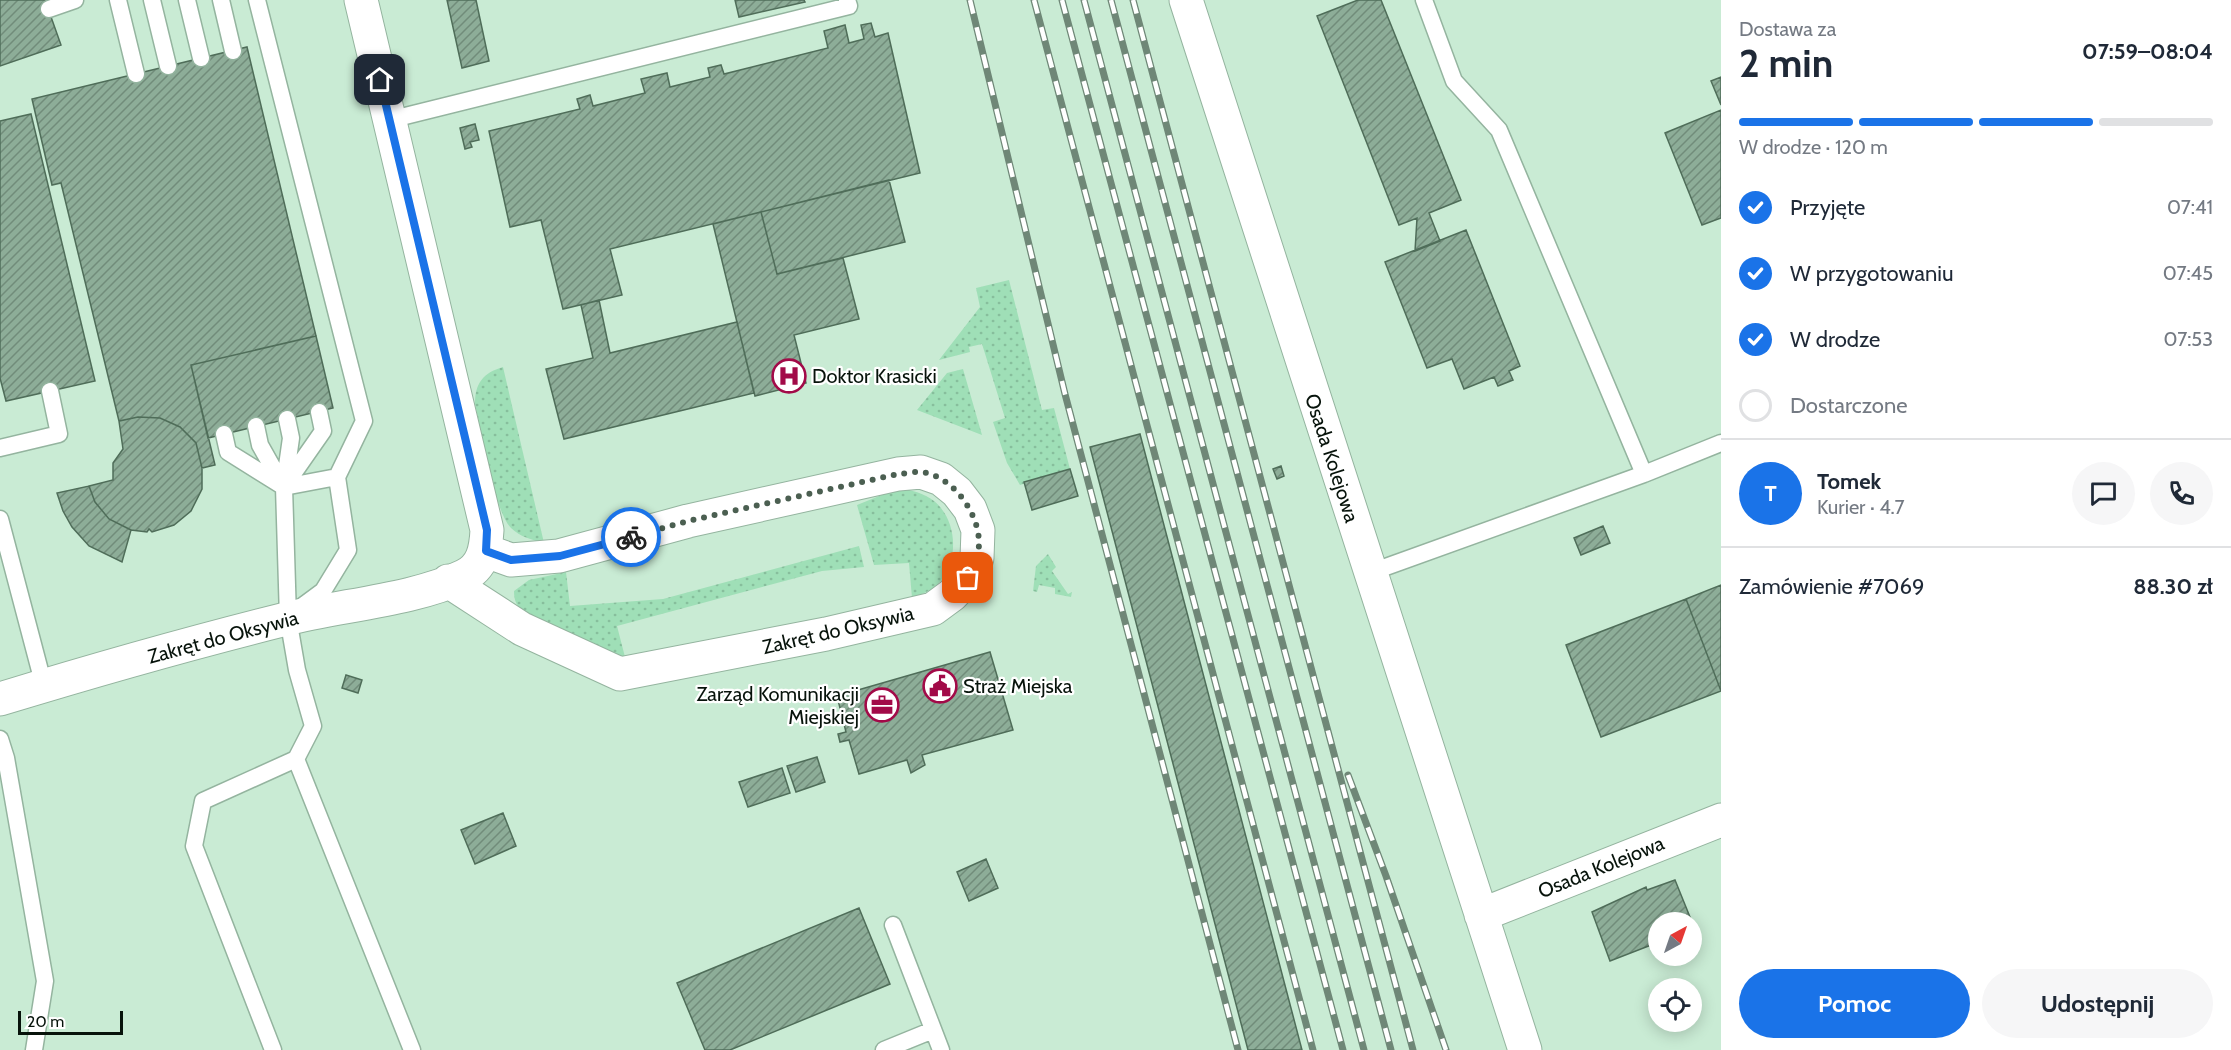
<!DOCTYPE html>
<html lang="pl">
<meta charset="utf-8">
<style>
body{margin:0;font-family:Cabin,sans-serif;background:#f6f6f7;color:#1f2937;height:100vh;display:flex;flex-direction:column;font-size:22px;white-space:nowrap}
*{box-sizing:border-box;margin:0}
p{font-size:20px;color:#747a83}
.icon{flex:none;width:33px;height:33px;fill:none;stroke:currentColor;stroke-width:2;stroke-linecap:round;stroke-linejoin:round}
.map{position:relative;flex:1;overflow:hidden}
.sheet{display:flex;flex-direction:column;background:#fff;width:510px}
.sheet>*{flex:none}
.needle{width:39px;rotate:40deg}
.fabs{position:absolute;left:1648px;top:912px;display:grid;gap:12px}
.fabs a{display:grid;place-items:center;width:54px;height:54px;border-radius:50%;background:#fff;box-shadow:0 3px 15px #0003;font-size:30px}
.scale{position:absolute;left:18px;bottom:15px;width:105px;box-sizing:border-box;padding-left:6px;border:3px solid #07130b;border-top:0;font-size:16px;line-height:21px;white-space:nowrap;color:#07130b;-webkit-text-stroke:4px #fff;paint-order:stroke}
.pin{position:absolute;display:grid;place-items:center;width:51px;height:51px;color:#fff;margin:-26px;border-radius:12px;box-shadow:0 3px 9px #0006}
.courier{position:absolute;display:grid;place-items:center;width:60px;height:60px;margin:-30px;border:4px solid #1a73e8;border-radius:50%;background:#fff;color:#222;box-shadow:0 2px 8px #0007}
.overview em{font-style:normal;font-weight:700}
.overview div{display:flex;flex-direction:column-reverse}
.overview{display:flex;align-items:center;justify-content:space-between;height:102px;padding:0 18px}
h1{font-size:39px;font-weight:700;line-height:45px}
.bar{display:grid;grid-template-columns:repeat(4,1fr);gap:9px 6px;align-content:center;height:72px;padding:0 18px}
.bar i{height:8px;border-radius:4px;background:#e0e1e3}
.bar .on{background:#1a73e8}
.bar p{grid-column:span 4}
.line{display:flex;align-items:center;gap:15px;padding:0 18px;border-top:2px solid #e0e1e3}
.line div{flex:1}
.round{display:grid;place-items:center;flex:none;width:63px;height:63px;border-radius:32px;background:#f6f6f7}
ol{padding:0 18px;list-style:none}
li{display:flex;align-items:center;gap:18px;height:66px}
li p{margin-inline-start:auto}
li .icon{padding:6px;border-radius:50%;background:#1a73e8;color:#fff;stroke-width:4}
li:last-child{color:#747a83}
li i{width:33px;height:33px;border:3px solid #e0e1e3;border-radius:50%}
.cta{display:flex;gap:12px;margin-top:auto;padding:12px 18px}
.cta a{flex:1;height:69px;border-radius:36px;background:#1a73e8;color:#fff;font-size:24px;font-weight:700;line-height:69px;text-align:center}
.cta a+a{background:#f6f6f7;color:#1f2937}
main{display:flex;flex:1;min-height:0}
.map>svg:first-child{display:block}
</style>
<main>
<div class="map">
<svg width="1721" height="1050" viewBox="0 0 1721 1050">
<defs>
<pattern id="grass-dots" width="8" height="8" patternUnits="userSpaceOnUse" patternTransform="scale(1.5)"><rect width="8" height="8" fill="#9fdfb7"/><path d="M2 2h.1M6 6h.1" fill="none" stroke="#87be9c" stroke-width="1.8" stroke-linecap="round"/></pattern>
<pattern id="building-hatch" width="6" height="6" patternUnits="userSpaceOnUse" patternTransform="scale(1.5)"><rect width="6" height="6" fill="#8dad98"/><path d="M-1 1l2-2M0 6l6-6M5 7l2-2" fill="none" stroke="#718c7a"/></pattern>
</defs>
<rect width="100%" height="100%" fill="#c9ebd4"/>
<path fill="url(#grass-dots)" d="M 1009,280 L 1042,410 L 1054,408 L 1070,469 L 1020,485 L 1007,463 L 993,422 L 1005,418 L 982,344 L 969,347 L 970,352 L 939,360 L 980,307 L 976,288 Z
M 503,367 L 544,543 C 533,540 520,537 511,528 C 494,511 481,430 475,404 C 475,383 483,373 503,367 Z
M 963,369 L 982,435 L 917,410 L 947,373 Z
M 899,488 C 911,490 924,493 934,501 C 956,519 959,555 943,578 C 936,588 924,594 912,598 L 909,563 L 874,565 L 857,505 Z
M 859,546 L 864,567 L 822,571 L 617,626 L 625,657 L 605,653 L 525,613 C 517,606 514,602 514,591 L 529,580 L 566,572 L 570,606 L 663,599 Z
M 1048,554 L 1056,567 L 1052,571 L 1068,594 L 1072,592 L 1071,597 L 1055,594 L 1055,588 L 1039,585 L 1037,592 L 1033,591 L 1036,566 Z"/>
<path fill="url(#building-hatch)" stroke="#4f6d59" stroke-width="1.5" d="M 0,0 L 45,0 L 61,45 L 0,66 Z
M 447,0 L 476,0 L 489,61 L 462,68 Z
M 735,0 L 804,0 L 805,2 L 739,17 Z
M 1358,0 L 1381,0 L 1461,200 L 1429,213 L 1440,241 L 1415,251 L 1417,218 L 1399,225 L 1317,16 Z
M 871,23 L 875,37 L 888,33 L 920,173 L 610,249 L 622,295 L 563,309 L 541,220 L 510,227 L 489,131 L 580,109 L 577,99 L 590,95 L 593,106 L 645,93 L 641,79 L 667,73 L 670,87 L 710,77 L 708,68 L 721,65 L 724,74 L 828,48 L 824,31 L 845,25 L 849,43 L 864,39 L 861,25 Z
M 247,47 L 316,336 L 191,365 L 215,465 L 202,468 L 196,443 L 180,427 L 160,418 L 138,417 L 119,421 L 61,183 L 52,185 L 32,99 Z
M 1721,77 L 1721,105 L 1711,81 Z
M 1721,110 L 1721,218 L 1702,225 L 1665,133 Z
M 31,114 L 95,381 L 6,401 L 0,378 L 0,121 Z
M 475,124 L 479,140 L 470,142 L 472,147 L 465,149 L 460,128 Z
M 889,180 L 905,242 L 777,274 L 761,212 Z
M 761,212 L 777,274 L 843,258 L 859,319 L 794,335 L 806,383 L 755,396 L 713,224 Z
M 1466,230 L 1520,366 L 1509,371 L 1513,380 L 1498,386 L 1494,377 L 1464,389 L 1452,359 L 1427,368 L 1385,262 Z
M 599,300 L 610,353 L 737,322 L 754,393 L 564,439 L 546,369 L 593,358 L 581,305 Z
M 316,336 L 333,408 L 208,438 L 191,365 Z
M 138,417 L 160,418 L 180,427 L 196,443 L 202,468 L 202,489 L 191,511 L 174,525 L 152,532 L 149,529 L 147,532 L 131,530 L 109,519 L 95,502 L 89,486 L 113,480 L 113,463 L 123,449 L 119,421 Z
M 1140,434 L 1302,1050 L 1248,1050 L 1090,447 Z
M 1281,466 L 1284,476 L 1277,479 L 1273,469 Z
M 1070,469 L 1078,496 L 1032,510 L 1024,482 Z
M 89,486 L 95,502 L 109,519 L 131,530 L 122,562 L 89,546 L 72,527 L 63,511 L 57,493 Z
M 1603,526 L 1610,543 L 1581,555 L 1574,538 Z
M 1721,585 L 1721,691 L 1686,599 Z
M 1686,599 L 1721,691 L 1601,737 L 1566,645 Z
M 990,652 L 1013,730 L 922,755 L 925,765 L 911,773 L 907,760 L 859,774 L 849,740 L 840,742 L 838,734 L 846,732 L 837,696 Z
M 346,675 L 362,680 L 358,693 L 342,688 Z
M 817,757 L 825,782 L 796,792 L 787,766 Z
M 782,768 L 790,793 L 748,807 L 739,782 Z
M 503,813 L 516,846 L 475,864 L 461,830 Z
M 986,859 L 998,888 L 969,901 L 957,872 Z
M 1675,880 L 1692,922 L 1659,922 L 1659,942 L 1610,961 L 1592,912 L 1646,887 L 1647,890 Z
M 859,908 L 890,984 L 730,1050 L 705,1050 L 677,983 Z"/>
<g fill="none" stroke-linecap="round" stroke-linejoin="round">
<defs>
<path id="service" d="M 118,0 L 136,74
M 152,0 L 168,66
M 187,0 L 201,58
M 221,0 L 233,51
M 257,0 L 364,421 L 337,477
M 1424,0 L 1454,81 L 1499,130 L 1644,474
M 49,9 L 75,0
M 389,120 L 849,6 L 847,0
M 287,419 L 291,438 L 284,487 L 288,618 L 297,670 L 313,726 L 296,759 L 412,1050
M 256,426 L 260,445 L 282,484
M 224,434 L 228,452 L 284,487 L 337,477 L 348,550 L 323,591 L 300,608
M 0,448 L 59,434 L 50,391
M 286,484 L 323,431 L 319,412
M 0,519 L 44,686
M 1369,573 L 1644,474 L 1721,443
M 0,739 L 6,758 L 45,981 L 34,1050
M 893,925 L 941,1050
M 273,1050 L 194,846 L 203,801 L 296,759
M 884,1050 L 933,1030"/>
<path id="minor" d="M 1186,0 L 1525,1050
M 448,581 L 522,629 L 620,674 L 826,634 L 933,609 L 952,595 L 968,578 L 977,558 L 978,530 L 970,509 L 957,492 L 941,479 L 921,472 L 898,474 L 688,521 L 559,556 L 511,560 L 486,551
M 0,699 C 95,670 190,643 286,619 C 341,605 414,600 464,576 C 483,567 486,549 487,530 L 361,0
M 1481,915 L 1721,820"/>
</defs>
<use href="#service" stroke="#94b49f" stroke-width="19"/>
<use href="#minor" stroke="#94b49f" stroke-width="35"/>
<use href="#service" stroke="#fff" stroke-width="16"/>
<use href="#minor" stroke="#fff" stroke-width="33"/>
<defs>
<path id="rail" d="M 970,0 L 1065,394 L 1238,1050
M 1034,0 L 1313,1050
M 1062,0 L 1343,1050
M 1084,0 L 1364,1050
M 1111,0 L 1391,1050
M 1133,0 L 1413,1050
M 1348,775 L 1386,876 L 1446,1050"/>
</defs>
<use href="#rail" stroke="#6f8777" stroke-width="7"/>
<use href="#rail" stroke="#fff" stroke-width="4.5" stroke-dasharray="14" stroke-linecap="butt"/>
</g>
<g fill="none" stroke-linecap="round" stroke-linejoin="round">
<path stroke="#4b5f51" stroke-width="6" stroke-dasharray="0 10.8" d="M 631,537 L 688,521 L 898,474 C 905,474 914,471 921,472 C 953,476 979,513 979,543 C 979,556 973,566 968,578"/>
<path stroke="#1a73e8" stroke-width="8" d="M 380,80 L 487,530 L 486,551 L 511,560 L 560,556 L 631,537"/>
</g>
<defs>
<symbol id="hospital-ring" viewBox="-11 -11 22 22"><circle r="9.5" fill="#fff" stroke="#a20a48" stroke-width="1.5"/><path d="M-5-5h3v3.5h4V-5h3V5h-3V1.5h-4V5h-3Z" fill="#a20a48"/></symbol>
<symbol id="civic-ring" viewBox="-11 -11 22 22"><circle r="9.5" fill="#fff" stroke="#a20a48" stroke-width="1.5"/><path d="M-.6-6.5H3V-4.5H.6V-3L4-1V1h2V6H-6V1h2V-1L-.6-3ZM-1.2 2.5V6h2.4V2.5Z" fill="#a20a48"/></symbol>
<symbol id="office-ring" viewBox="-11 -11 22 22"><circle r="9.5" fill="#fff" stroke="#a20a48" stroke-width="1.5"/><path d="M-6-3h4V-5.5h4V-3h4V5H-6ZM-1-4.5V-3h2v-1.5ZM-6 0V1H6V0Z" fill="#a20a48"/></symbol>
</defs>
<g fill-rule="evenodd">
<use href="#hospital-ring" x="770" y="357" width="38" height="38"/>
<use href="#civic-ring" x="921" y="667" width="38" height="38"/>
<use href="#office-ring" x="863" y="686" width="38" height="38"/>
</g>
<g text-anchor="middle" stroke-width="4.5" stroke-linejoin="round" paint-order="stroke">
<g font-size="20" fill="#07130b" stroke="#fff" text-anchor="start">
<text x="812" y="383">Doktor Krasicki</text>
<text x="963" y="693">Straż Miejska</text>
<text x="859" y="701" text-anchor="end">Zarząd Komunikacji<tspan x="859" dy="23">Miejskiej</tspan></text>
</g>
<g font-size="20" fill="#07130b" stroke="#fff">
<text transform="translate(1332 458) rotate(72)" y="7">Osada Kolejowa</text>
<text transform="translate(838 630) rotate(-13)" y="7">Zakręt do Oksywia</text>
<text transform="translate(223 637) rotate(-15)" y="7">Zakręt do Oksywia</text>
<text transform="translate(1601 867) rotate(-22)" y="7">Osada Kolejowa</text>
</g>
</g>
</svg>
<div class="fabs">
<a><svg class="needle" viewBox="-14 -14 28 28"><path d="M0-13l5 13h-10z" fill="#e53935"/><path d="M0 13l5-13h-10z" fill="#747a83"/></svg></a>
<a><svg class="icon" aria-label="locate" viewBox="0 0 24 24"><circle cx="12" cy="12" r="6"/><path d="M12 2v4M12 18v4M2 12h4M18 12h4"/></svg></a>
</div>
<div class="scale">20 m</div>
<div class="pin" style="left:968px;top:578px;background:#ea580c"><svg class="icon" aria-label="bag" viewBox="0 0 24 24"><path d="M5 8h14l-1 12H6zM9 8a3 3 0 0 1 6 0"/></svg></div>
<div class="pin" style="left:380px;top:80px;background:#1f2937"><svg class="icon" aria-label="home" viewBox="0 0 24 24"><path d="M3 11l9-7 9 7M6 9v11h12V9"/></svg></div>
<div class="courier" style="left:631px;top:537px"><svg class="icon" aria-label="bike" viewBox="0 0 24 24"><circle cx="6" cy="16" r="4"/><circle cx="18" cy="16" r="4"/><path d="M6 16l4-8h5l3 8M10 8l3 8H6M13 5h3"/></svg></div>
</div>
<section class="sheet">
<div class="overview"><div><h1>2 min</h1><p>Dostawa za</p></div><em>07:59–08:04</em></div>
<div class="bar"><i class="on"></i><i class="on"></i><i class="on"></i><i></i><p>W drodze · 120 m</p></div>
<ol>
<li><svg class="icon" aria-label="check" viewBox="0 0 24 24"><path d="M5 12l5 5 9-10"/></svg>Przyjęte<p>07:41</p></li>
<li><svg class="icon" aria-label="check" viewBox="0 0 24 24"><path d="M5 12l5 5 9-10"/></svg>W przygotowaniu<p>07:45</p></li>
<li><svg class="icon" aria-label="check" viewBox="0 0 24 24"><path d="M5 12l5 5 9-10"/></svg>W drodze<p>07:53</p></li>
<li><i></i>Dostarczone</li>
</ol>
<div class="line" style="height:108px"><b class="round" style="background:#1a73e8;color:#fff">T</b><div><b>Tomek</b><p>Kurier · 4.7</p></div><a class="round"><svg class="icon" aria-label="chat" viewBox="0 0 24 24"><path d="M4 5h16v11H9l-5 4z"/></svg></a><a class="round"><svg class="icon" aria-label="phone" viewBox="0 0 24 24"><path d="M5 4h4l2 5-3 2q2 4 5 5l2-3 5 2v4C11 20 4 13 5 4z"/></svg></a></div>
<div class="line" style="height:78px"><div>Zamówienie #7069</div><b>88.30 zł</b></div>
<div class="cta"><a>Pomoc</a><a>Udostępnij</a></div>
</section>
</main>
